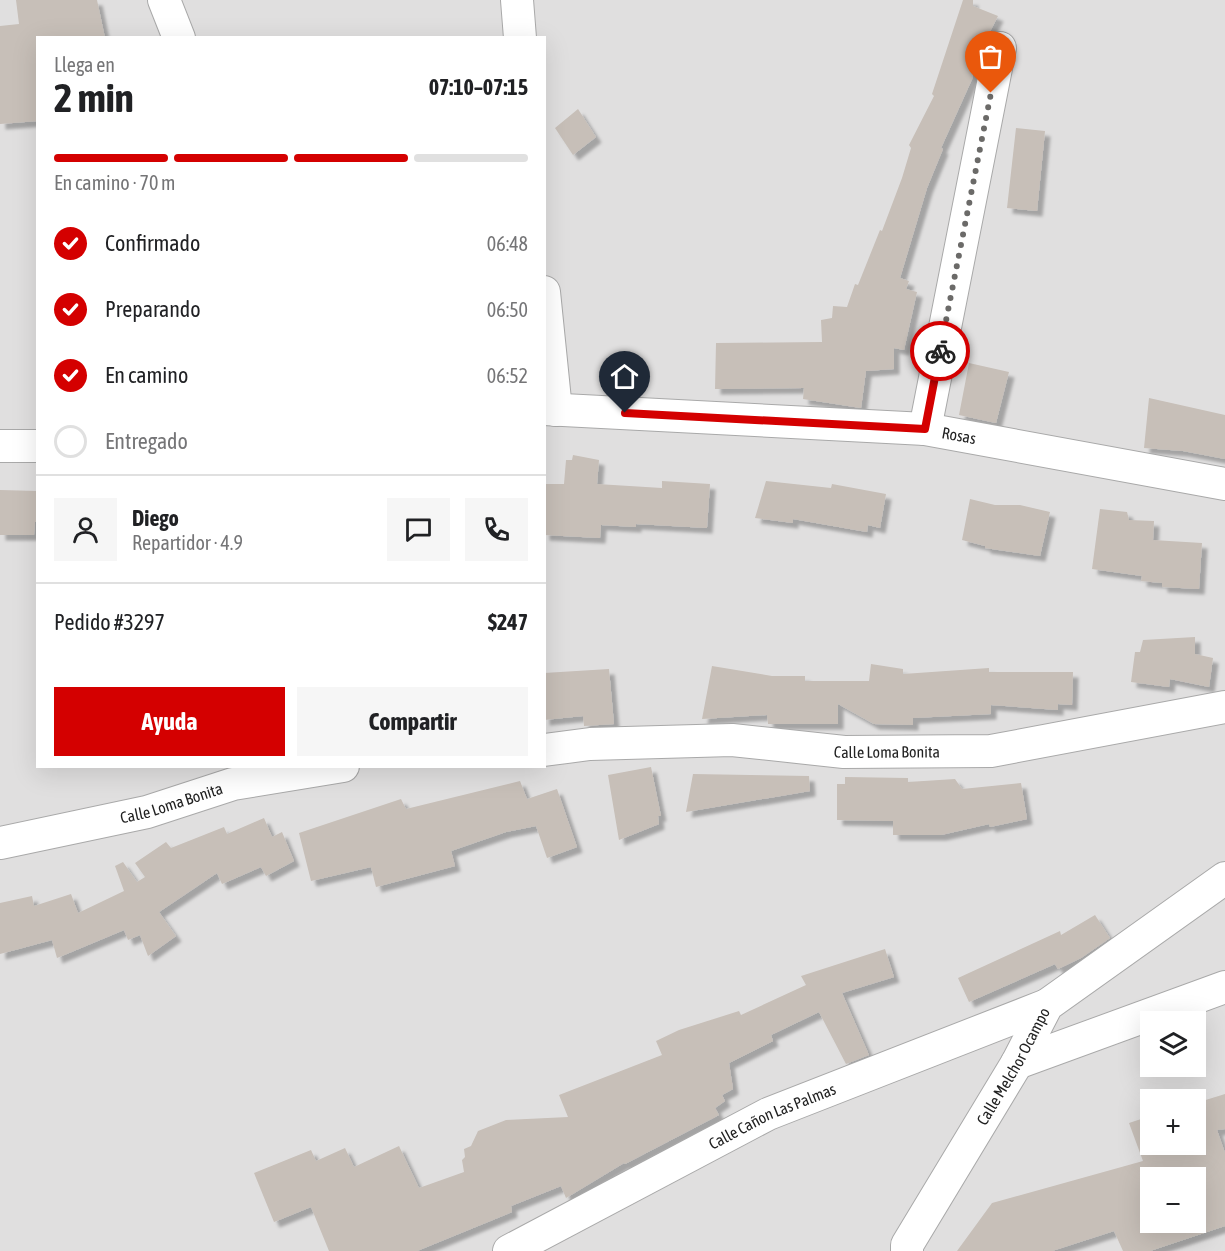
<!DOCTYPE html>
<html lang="es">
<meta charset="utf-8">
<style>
body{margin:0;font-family:"Asap Condensed",sans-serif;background:#f6f6f6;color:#202124;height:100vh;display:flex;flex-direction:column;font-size:22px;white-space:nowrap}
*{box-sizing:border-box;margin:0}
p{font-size:20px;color:#757577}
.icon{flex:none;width:33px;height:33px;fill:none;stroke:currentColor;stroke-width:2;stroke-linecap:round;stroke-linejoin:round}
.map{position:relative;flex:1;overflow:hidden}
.panel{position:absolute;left:36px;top:36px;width:510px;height:732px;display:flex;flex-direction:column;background:#fff;border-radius:0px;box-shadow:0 6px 24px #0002}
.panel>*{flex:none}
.buttons{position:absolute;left:1140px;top:1011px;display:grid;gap:12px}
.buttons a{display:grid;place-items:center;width:66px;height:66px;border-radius:0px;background:#fff;box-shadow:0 6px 24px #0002;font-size:30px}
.pin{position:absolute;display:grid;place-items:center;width:51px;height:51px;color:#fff;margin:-62px -26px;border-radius:50% 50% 50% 0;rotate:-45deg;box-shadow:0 0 6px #0007}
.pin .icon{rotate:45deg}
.courier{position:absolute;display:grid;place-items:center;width:60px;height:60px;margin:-30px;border:4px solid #d40000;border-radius:50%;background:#fff;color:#222;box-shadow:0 2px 8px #0007}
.head em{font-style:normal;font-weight:700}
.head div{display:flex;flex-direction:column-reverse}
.head{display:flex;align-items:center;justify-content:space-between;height:102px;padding:0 18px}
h1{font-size:39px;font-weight:700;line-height:45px}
.bar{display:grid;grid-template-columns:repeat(4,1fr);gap:9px 6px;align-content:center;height:72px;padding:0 18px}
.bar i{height:8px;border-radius:4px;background:#e0e0e0}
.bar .selected{background:#d40000}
.bar p{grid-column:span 4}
.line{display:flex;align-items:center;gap:15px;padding:0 18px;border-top:2px solid #e0e0e0}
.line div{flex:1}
.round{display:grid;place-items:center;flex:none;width:63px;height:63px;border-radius:0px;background:#f6f6f6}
ol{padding:0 18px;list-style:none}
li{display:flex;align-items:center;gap:18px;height:66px}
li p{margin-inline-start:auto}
li .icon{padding:6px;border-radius:50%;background:#d40000;color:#fff;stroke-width:4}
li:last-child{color:#757577}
li i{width:33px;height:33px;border:3px solid #e0e0e0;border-radius:50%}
.action{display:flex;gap:12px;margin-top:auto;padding:12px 18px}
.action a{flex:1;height:69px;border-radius:0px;background:#d40000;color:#fff;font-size:24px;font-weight:700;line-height:69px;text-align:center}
.action a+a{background:#f6f6f6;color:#202124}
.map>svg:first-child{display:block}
</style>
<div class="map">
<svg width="1225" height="1251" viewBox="0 0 1225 1251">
<defs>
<filter id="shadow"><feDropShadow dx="5.5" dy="5.5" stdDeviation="1.5" flood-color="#0004"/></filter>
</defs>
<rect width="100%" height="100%" fill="#f2efe9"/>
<path fill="#e0dfdf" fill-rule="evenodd" d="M 0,0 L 1225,0 L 1225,1251 L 0,1251 ZM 38,38 L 544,38 L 544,766 L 38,766 ZM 1150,1022 L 1196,1022 L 1196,1066 L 1150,1066 ZM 1150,1100 L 1196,1100 L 1196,1144 L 1150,1144 ZM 1150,1178 L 1196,1178 L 1196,1222 L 1150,1222 Z"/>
<path fill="#c7bfb8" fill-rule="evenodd" filter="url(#shadow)" d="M 16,0 L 97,0 L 105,38 L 38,38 L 38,121 L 0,124 L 0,26 L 19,24 Z
M 963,0 L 973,0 L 973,6 L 998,16 L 982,47 L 973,42 L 973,77 L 941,148 L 943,149 L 927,188 L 900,278 L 909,281 L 906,289 L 917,292 L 904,350 L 894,348 L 894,369 L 866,371 L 861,408 L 803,399 L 804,388 L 715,389 L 716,343 L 822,342 L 821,320 L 832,318 L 833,306 L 847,307 L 855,284 L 858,285 L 880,230 L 882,231 L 902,178 L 911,148 L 909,145 L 934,96 L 932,94 Z
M 578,109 L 596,137 L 573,155 L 555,128 Z
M 1016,128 L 1045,131 L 1037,211 L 1007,208 Z
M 969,363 L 1009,372 L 996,423 L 959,415 Z
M 1149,398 L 1225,415 L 1225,459 L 1183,451 L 1144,448 Z
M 573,455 L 599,460 L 597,484 L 662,488 L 662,481 L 710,484 L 707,528 L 636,524 L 636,527 L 601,525 L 600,538 L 544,535 L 544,484 L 564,484 L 566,460 L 572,460 Z
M 766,481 L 831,488 L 832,484 L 886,494 L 880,528 L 868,525 L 867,532 L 793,519 L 793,523 L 755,518 Z
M 0,490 L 38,491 L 38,522 L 35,522 L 34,535 L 0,535 Z
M 970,499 L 995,505 L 1020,505 L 1050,512 L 1040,556 L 985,548 L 985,546 L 962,540 Z
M 1100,509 L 1127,512 L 1129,520 L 1154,521 L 1153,540 L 1202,543 L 1199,589 L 1162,587 L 1162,583 L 1141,581 L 1142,576 L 1092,569 Z
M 1195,637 L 1195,654 L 1213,658 L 1209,687 L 1170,679 L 1169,687 L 1131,682 L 1135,652 L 1140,652 L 1143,640 Z
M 871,664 L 903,669 L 903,674 L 989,668 L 989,672 L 1073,672 L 1072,705 L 1058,704 L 1058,710 L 991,705 L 991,714 L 913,718 L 913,725 L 874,724 L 838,704 L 838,724 L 768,724 L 767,715 L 702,719 L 712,666 L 772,676 L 805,676 L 805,681 L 869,681 Z
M 609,669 L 614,724 L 584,726 L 583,716 L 544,720 L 544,673 Z
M 651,767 L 661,816 L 658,816 L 659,824 L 619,840 L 608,775 Z
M 693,774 L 809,776 L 810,791 L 686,812 Z
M 845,777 L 908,778 L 908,782 L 955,779 L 962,789 L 1021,783 L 1027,819 L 990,827 L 989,824 L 941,835 L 893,835 L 893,821 L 837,820 L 837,784 L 845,784 Z
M 520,781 L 527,799 L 557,789 L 577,847 L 547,858 L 536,826 L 506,832 L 451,851 L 455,866 L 376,887 L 371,867 L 311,881 L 299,833 L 401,799 L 406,809 Z
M 264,818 L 272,837 L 282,832 L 294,861 L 266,876 L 261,867 L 222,884 L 217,873 L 159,912 L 176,936 L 148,956 L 140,935 L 128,940 L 124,930 L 57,958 L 52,940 L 0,954 L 0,903 L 32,896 L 34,906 L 71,894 L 78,913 L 124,891 L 115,866 L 123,862 L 137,882 L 145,877 L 135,863 L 166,842 L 171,848 L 224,827 L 227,834 Z
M 1095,915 L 1110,938 L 1081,958 L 1058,969 L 1055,964 L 969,1002 L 958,978 L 1060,931 L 1061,935 Z
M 885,949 L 894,977 L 842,993 L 869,1055 L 846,1064 L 819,1012 L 771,1035 L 773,1041 L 729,1063 L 733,1089 L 722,1095 L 725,1101 L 715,1108 L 719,1115 L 625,1164 L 624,1163 L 566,1198 L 561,1186 L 511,1206 L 512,1212 L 417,1251 L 329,1251 L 311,1207 L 274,1222 L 254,1173 L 311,1150 L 316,1161 L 345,1148 L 354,1167 L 399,1146 L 419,1188 L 464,1172 L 462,1160 L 465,1157 L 464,1149 L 471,1146 L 478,1131 L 506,1120 L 568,1117 L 559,1095 L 662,1055 L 656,1041 L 679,1030 L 739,1011 L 741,1015 L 806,985 L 801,976 Z
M 1225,1094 L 1225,1129 L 1217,1130 L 1225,1153 L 1225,1226 L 1150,1251 L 1123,1251 L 1114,1231 L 1052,1251 L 957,1251 L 992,1203 L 1143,1161 L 1129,1123 L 1150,1116 L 1150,1144 L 1196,1144 L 1196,1103 ZM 1150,1178 L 1196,1178 L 1196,1222 L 1150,1222 Z"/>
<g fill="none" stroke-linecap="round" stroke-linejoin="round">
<defs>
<g id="street">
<path d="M 164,0 L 179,38"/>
<path d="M 517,0 L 520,38"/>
<path d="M 544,292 L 556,410"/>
<path id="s1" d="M 544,409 L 925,429 L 1225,484"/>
<path d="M 925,429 L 1000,48"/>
<path d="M 0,446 L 38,446"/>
<path id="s2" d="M 544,750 L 590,744 L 732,740 L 844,752 L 991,751 L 1225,707"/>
<path id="s3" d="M 0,843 L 147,812 L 233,784 L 343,766"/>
<path d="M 1017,1063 L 1225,987"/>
<path id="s4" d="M 509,1251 L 768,1114 L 1047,1005"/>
<path id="s5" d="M 907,1251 L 907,1245 L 1017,1063 L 1047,1005 L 1225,878"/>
</g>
</defs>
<use href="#street" stroke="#a9a9a9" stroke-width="34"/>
<use href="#street" stroke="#fff" stroke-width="32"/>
</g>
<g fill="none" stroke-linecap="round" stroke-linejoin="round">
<path stroke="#6b6a68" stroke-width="6" stroke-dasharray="0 10.8" d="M 940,351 L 991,93"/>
<path stroke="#d40000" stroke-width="8" d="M 625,413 L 925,429 L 940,351"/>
</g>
<g text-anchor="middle" stroke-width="4.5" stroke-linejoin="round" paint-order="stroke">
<g font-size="16" fill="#222" stroke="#fff">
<text dy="6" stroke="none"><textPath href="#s1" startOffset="416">Rosas</textPath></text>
<text dy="6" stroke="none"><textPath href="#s2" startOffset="344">Calle Loma Bonita</textPath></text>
<text dy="6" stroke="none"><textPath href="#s3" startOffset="176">Calle Loma Bonita</textPath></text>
<text dy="6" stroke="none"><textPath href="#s5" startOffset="214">Calle Melchor Ocampo</textPath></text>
<text dy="6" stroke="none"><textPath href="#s4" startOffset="296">Calle Cañon Las Palmas</textPath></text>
</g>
</g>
</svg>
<div class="buttons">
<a><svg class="icon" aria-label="layers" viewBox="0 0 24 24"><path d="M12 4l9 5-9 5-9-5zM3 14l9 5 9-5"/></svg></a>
<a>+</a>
<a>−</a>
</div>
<div class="pin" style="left:991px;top:93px;background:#ea580c"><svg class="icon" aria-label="bag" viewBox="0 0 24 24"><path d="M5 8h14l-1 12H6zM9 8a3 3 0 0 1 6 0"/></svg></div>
<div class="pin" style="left:625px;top:413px;background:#1f2937"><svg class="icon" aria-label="home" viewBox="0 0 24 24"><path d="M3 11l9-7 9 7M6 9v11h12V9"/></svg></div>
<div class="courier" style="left:940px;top:351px"><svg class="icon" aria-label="bike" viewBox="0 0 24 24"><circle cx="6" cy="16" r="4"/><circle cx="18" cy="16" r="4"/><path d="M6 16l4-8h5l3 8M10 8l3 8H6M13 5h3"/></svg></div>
<section class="panel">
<div class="head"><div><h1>2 min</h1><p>Llega en</p></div><em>07:10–07:15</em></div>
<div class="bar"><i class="selected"></i><i class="selected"></i><i class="selected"></i><i></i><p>En camino · 70 m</p></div>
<ol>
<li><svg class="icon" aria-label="check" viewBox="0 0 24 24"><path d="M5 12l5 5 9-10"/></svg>Confirmado<p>06:48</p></li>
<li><svg class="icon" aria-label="check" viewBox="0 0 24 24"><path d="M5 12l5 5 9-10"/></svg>Preparando<p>06:50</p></li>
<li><svg class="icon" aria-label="check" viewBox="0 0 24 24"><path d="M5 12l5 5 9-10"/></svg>En camino<p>06:52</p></li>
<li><i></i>Entregado</li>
</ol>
<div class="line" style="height:108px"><a class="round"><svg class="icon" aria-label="person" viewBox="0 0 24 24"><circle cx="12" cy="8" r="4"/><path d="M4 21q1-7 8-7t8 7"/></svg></a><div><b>Diego</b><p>Repartidor · 4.9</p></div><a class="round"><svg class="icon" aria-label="chat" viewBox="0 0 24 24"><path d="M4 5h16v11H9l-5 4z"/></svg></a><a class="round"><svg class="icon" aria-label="phone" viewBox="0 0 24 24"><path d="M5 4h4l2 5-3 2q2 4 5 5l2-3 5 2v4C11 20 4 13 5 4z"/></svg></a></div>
<div class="line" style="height:78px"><div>Pedido #3297</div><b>$247</b></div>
<div class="action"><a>Ayuda</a><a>Compartir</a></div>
</section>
</div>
